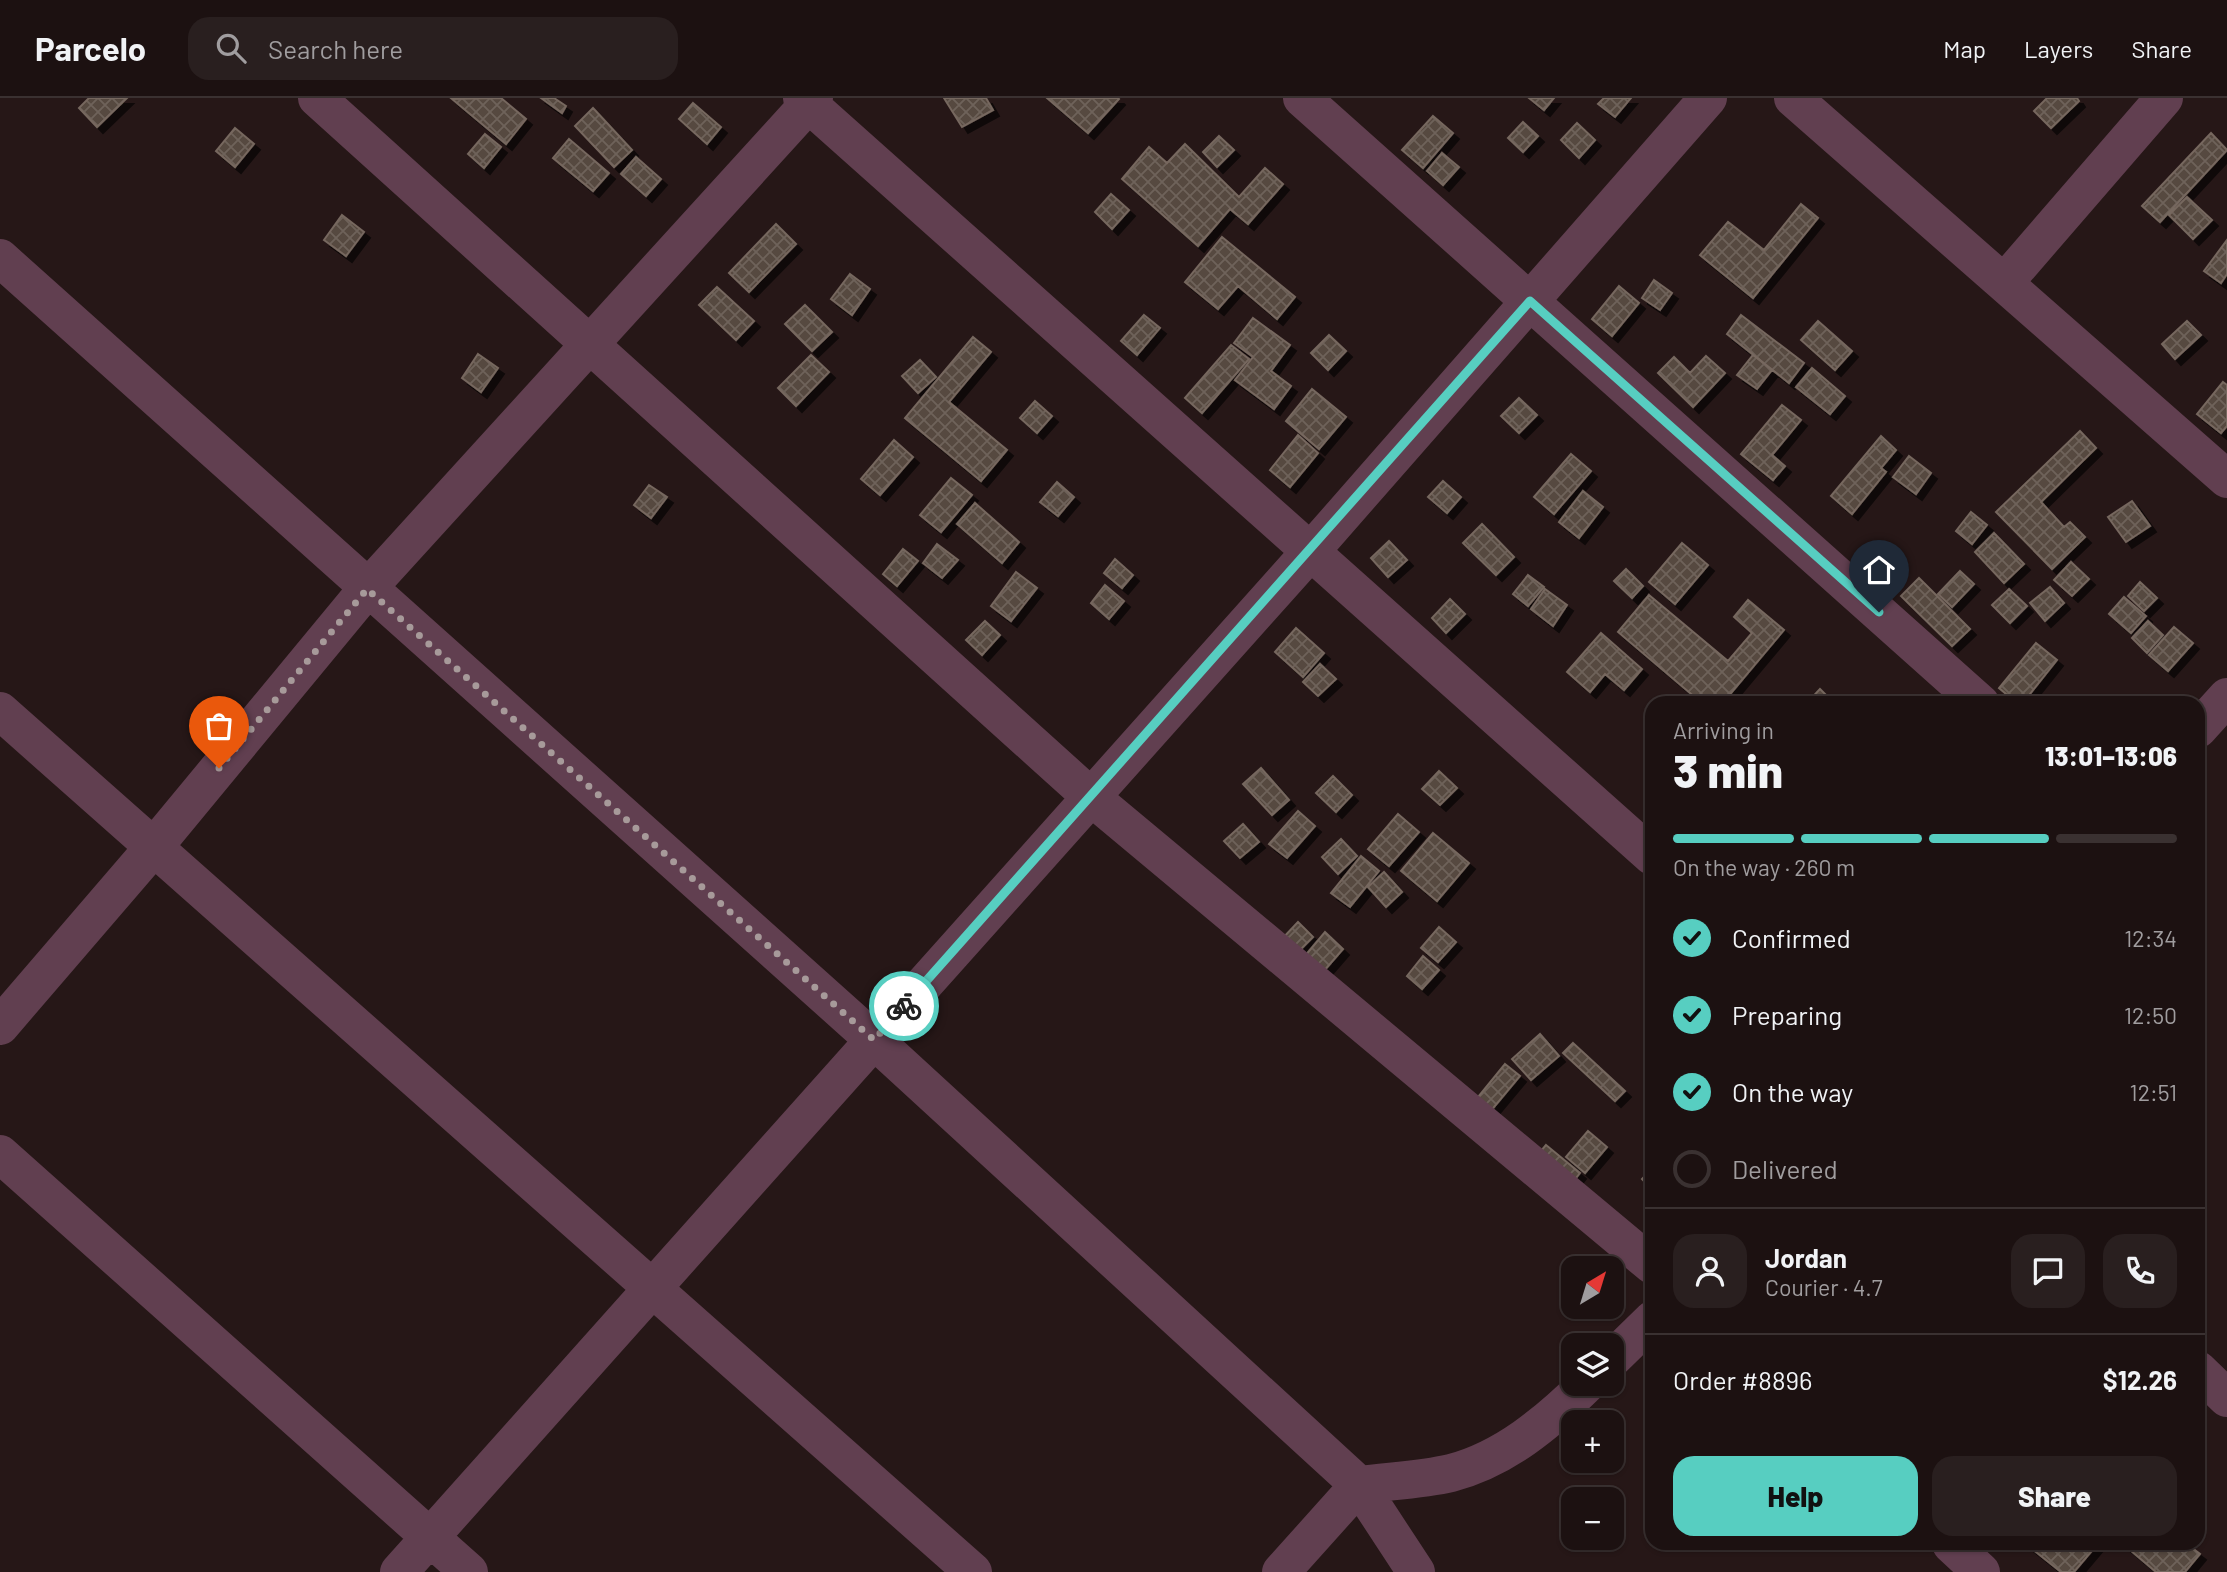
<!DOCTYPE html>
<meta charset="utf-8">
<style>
body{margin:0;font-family:Barlow,sans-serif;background:#291f1f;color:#f1f3f6;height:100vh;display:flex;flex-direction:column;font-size:26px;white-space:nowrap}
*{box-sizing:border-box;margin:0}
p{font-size:23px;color:#a09d9f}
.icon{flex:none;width:38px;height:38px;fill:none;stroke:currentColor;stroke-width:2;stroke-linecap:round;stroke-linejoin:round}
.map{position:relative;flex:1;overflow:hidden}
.drawer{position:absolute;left:1645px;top:598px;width:560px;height:854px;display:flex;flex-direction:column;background:#1c1111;border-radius:21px;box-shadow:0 2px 5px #0004,0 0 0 2px #3a3131}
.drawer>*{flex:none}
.needle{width:46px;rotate:38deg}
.fabs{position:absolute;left:1561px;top:1158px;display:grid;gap:14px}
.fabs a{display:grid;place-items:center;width:63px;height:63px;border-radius:14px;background:#1c1111;box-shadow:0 2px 5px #0004,0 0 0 2px #3a3131;font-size:35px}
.pin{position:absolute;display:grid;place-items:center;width:60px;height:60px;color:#fff;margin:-72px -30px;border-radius:50% 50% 50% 0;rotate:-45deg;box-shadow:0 0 7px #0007}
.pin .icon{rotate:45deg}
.courier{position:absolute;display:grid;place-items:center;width:70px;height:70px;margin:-35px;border:5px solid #57cec1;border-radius:50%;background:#fff;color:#222;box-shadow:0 2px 9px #0007}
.summary em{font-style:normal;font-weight:800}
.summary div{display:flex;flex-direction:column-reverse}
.summary{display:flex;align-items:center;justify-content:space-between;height:119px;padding:0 28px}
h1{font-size:46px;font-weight:800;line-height:52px}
.bar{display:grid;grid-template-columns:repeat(4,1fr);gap:10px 7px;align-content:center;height:84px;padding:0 28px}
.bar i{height:9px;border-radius:5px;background:#3a3131}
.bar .on{background:#57cec1}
.bar p{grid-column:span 4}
.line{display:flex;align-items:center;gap:18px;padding:0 28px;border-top:2px solid #3a3131}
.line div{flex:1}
.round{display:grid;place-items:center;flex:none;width:74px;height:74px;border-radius:21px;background:#291f1f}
ol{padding:0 28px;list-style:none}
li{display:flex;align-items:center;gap:21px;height:77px}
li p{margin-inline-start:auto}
li .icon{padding:7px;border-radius:50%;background:#57cec1;color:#111;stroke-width:4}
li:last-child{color:#a09d9f}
li i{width:38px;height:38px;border:4px solid #3a3131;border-radius:50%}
.cta{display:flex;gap:14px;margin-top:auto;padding:14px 28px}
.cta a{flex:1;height:80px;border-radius:21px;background:#57cec1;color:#111;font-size:28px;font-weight:800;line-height:80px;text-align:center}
.cta a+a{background:#291f1f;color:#f1f3f6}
header{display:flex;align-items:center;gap:42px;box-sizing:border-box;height:98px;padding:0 35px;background:#1c1111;border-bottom:2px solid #3a3131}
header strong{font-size:33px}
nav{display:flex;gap:38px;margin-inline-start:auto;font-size:24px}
.search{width:490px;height:63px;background:#291f1f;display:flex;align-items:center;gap:18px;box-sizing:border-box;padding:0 24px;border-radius:21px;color:#a09d9f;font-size:26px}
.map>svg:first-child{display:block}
</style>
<header>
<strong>Parcelo</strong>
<div class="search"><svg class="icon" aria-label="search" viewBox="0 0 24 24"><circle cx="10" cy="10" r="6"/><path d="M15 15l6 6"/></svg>Search here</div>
<nav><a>Map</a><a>Layers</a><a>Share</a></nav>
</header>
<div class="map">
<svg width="2227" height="1474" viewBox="0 0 2227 1474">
<defs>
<pattern id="building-cross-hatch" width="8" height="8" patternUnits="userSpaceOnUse" patternTransform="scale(1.75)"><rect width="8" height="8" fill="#56483f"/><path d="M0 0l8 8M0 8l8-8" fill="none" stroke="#6e625a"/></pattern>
<filter id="shadow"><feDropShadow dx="6" dy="6" stdDeviation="0" flood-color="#0009"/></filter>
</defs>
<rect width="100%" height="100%" fill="#261717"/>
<path fill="url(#building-cross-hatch)" stroke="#76675e" stroke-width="2" filter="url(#shadow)" d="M 89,0 L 127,0 L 97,29 L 79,10 Z
M 501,0 L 526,21 L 506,46 L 452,1 Z
M 541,0 L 554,0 L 566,8 L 562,15 Z
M 944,0 L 986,0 L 993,12 L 962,29 Z
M 1047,0 L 1118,0 L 1119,1 L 1088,35 Z
M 1529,0 L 1554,0 L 1544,12 Z
M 1604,0 L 1631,0 L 1615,19 L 1598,6 Z
M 2047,0 L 2077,0 L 2079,3 L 2051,30 L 2034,13 Z
M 693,5 L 721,29 L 707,46 L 679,21 Z
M 593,10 L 632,52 L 614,69 L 575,28 Z
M 1433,18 L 1453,35 L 1423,70 L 1402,52 Z
M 1523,24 L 1538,38 L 1523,54 L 1508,40 Z
M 1577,25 L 1595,42 L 1579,60 L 1561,42 Z
M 235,30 L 254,46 L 235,69 L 216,53 Z
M 2211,35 L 2227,52 L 2160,124 L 2142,108 Z
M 485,36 L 501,49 L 484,70 L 468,56 Z
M 1219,38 L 1234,52 L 1217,69 L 1203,54 Z
M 569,41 L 609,75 L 593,93 L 553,60 Z
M 1185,46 L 1239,99 L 1265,70 L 1283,86 L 1248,126 L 1230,111 L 1198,148 L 1122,81 L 1149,49 L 1167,65 Z
M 1442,55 L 1459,69 L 1443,87 L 1427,73 Z
M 636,59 L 661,81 L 646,98 L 621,76 Z
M 1111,96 L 1129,112 L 1112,131 L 1095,114 Z
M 2187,99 L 2212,122 L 2193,141 L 2169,117 Z
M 1801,106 L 1818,120 L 1753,200 L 1700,157 L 1728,124 L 1764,152 Z
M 342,117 L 364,134 L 346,158 L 324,142 Z
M 776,126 L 796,146 L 749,194 L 729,175 Z
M 1222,139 L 1295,199 L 1277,221 L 1238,188 L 1218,211 L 1185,184 Z
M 2227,142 L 2227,176 L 2221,185 L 2204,173 Z
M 850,176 L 870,191 L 852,217 L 831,201 Z
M 1654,182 L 1672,195 L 1660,212 L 1642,200 Z
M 1619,188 L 1639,205 L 1612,238 L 1592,221 Z
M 717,189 L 754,223 L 736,242 L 699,207 Z
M 805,207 L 832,234 L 812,253 L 785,226 Z
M 1144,217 L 1160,230 L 1137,257 L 1121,243 Z
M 1741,217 L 1804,265 L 1789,285 L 1727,236 Z
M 1253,220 L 1290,247 L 1271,273 L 1291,288 L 1274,311 L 1235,282 L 1253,259 L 1234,245 Z
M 1818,223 L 1852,253 L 1835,272 L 1801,242 Z
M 2187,223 L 2201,237 L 2175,261 L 2162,246 Z
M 1329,237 L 1346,253 L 1328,272 L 1311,255 Z
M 973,239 L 991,254 L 949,304 L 1007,352 L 981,383 L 905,320 Z
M 1231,247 L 1249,261 L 1202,315 L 1185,300 Z
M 478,256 L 498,270 L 481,294 L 462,280 Z
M 811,257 L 829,274 L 796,308 L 778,290 Z
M 1753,257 L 1772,272 L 1757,291 L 1737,277 Z
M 1706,258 L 1725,275 L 1693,309 L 1658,275 L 1674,259 L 1690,275 Z
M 920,262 L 936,279 L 918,295 L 902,278 Z
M 1812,270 L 1845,298 L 1830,316 L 1796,289 Z
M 2223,284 L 2227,287 L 2227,328 L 2221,335 L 2197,316 Z
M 1312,291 L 1346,319 L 1319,351 L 1286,323 Z
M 1519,300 L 1537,317 L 1519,335 L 1501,318 Z
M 1035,303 L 1052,318 L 1037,335 L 1020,320 Z
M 1782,307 L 1801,322 L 1772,357 L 1785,368 L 1773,382 L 1741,356 Z
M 2080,333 L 2096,350 L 2041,404 L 2064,429 L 2070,424 L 2085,439 L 2052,471 L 1996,414 Z
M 1298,337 L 1318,355 L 1290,389 L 1270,372 Z
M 1881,338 L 1896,352 L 1881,370 L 1886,374 L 1852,416 L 1831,398 Z
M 894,342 L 913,359 L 880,397 L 861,381 Z
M 1571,356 L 1591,373 L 1554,416 L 1534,399 Z
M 1909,358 L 1931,375 L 1916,396 L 1893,379 Z
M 951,380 L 972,397 L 941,434 L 920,417 Z
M 1443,383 L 1461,399 L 1447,415 L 1428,399 Z
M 1057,384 L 1074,399 L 1058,418 L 1040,404 Z
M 649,387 L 667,399 L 651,420 L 634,407 Z
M 1583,393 L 1603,409 L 1579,440 L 1559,424 Z
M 2132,403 L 2150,428 L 2126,444 L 2108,419 Z
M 975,405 L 1019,444 L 1002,465 L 957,426 Z
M 1971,414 L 1987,427 L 1972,446 L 1956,433 Z
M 1482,426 L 1514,459 L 1496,477 L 1463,445 Z
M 1994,435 L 2024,466 L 2004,485 L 1975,454 Z
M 1389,443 L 1407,462 L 1388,479 L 1371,460 Z
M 1682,445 L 1708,467 L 1675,506 L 1649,484 Z
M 937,446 L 958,462 L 942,480 L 923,465 Z
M 903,451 L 918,463 L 897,488 L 883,476 Z
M 1115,461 L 1133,477 L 1122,490 L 1104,475 Z
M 2071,464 L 2089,481 L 2072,498 L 2054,482 Z
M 1626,471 L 1643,488 L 1632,500 L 1614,483 Z
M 1960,473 L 1974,486 L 1952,509 L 1938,496 Z
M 1016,474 L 1037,490 L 1011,523 L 991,508 Z
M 1528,477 L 1544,489 L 1528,508 L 1513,496 Z
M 1919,480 L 1970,531 L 1952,548 L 1901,498 Z
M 2140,484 L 2157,500 L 2144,513 L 2128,498 Z
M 1105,487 L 1124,503 L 1109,521 L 1091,505 Z
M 2050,489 L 2064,505 L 2045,523 L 2030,505 Z
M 1545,491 L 1567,507 L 1553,528 L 1531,511 Z
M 2009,491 L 2027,508 L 2010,525 L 1992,507 Z
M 1649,497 L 1728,563 L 1752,535 L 1734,519 L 1748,502 L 1784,532 L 1726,601 L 1732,606 L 1703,606 L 1618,534 Z
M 2124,499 L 2146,518 L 2131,535 L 2109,516 Z
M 1450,501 L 1465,516 L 1446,535 L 1432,520 Z
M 985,523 L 1000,537 L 982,557 L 966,542 Z
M 2148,523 L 2163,537 L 2147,555 L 2132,540 Z
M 2174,529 L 2193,545 L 2168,573 L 2149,557 Z
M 1296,530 L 1324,555 L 1303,579 L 1275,554 Z
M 1601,535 L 1642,571 L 1624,592 L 1605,576 L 1590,594 L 1567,574 Z
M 2036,545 L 2057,562 L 2022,606 L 2018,606 L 1999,590 Z
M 1320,566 L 1336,581 L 1318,598 L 1303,584 Z
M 1820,591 L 1835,606 L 1806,606 Z
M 1261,670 L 1289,702 L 1272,717 L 1243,686 Z
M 1439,673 L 1457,690 L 1440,707 L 1422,691 Z
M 1333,678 L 1352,697 L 1336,714 L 1316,695 Z
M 1298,713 L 1315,728 L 1287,760 L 1269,746 Z
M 1398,716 L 1419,734 L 1389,768 L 1368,751 Z
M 1243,726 L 1259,744 L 1240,760 L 1224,743 Z
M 1433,735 L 1469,765 L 1437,803 L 1401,773 Z
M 1341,741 L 1357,758 L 1338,776 L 1322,759 Z
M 1361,758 L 1379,773 L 1350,809 L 1331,795 Z
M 1384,774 L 1402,794 L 1386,809 L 1368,789 Z
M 1298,824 L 1313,839 L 1296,856 L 1281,842 Z
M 1439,829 L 1456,844 L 1438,864 L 1421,850 Z
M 1325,834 L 1343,851 L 1323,874 L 1305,858 Z
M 1423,858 L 1439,872 L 1422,891 L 1407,878 Z
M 1540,936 L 1559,958 L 1531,982 L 1512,961 Z
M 1573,945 L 1625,993 L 1615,1003 L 1563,955 Z
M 1505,966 L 1520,978 L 1484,1021 L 1470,1009 Z
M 1588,1033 L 1607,1049 L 1585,1075 L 1566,1059 Z
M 1546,1047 L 1580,1075 L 1564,1095 L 1529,1067 Z
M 1652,1071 L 1652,1092 L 1642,1081 Z
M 2026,1446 L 2093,1446 L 2096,1448 L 2074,1474 L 2061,1474 Z
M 2123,1446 L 2187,1446 L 2200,1456 L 2185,1474 L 2156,1474 Z"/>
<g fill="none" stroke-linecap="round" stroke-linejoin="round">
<path stroke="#613f50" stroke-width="38" d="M 317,0 L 1091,699 L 1652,1167
M 802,0 L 1652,758
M 1302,0 L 1981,606
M 1793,0 L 2227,381
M 0,160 L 874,942 L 1359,1387 L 1416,1474
M 2004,185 L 2164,0
M 0,613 L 973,1474
M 2198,631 L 2227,599
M 0,928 L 153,750 L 367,491 L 814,0
M 0,1056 L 469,1474
M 1612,1261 L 1652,1222
M 2198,1272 L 2227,1300
M 1951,1446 L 1981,1474
M 399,1474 L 1310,454 L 1708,0
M 1281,1474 L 1359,1387 C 1389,1383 1422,1382 1451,1375 C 1505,1361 1548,1324 1587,1286"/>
</g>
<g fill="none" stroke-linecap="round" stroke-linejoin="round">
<path stroke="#a79a9a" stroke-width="7" stroke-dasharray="0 12.6" d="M 219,670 L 367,491 L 874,942 L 904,908"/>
<path stroke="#57cec1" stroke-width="9" d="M 904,908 L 1530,203 L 1879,514"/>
</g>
</svg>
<div class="fabs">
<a><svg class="needle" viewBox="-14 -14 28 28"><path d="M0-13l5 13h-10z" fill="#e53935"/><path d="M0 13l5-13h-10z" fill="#a09d9f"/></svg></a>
<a><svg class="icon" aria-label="layers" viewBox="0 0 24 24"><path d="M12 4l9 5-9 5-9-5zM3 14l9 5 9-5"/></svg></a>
<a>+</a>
<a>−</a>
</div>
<div class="pin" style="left:219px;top:670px;background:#ea580c"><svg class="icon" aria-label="bag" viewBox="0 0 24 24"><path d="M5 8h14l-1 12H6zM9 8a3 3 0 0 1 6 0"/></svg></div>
<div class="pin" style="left:1879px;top:514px;background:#1f2937"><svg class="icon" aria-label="home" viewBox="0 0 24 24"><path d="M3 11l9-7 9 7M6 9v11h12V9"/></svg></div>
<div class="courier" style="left:904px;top:908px"><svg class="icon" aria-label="bike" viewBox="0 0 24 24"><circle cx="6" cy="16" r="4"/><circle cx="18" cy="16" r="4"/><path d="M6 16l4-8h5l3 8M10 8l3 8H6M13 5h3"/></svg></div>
<section class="drawer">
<div class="summary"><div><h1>3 min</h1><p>Arriving in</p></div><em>13:01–13:06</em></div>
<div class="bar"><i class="on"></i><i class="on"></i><i class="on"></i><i></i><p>On the way · 260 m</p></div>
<ol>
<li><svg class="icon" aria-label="check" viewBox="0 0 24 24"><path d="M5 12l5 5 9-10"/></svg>Confirmed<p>12:34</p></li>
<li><svg class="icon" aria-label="check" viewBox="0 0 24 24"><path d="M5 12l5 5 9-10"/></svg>Preparing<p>12:50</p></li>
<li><svg class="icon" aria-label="check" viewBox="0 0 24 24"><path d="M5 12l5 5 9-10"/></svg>On the way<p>12:51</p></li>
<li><i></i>Delivered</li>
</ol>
<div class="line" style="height:126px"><a class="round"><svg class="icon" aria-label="person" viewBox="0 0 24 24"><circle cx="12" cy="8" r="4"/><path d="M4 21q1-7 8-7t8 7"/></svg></a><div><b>Jordan</b><p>Courier · 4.7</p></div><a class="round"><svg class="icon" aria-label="chat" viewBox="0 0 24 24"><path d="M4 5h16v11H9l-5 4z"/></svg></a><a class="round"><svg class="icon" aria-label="phone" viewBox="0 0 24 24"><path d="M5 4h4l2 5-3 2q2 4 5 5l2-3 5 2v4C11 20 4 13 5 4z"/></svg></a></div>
<div class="line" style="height:91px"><div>Order #8896</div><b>$12.26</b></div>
<div class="cta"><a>Help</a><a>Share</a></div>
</section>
</div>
